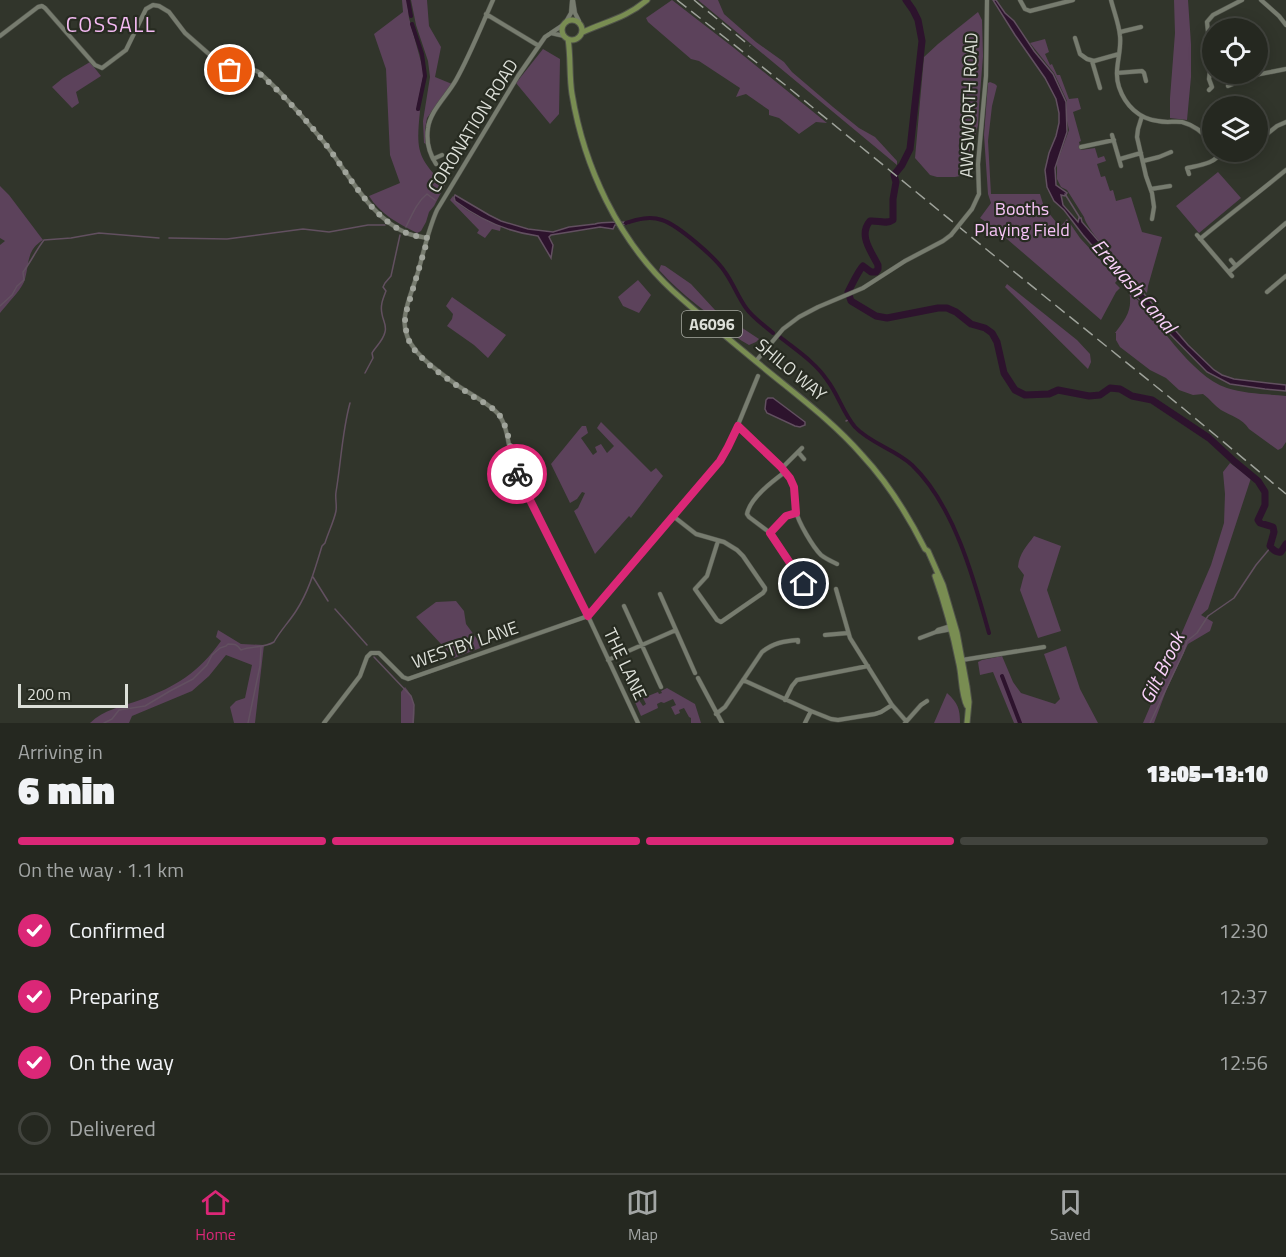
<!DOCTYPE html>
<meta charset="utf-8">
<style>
body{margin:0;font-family:"Titillium Web",sans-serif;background:#2d3029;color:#f1f3f6;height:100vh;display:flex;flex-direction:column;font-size:22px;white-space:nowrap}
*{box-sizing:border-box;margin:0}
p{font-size:20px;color:#a3a6a5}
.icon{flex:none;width:33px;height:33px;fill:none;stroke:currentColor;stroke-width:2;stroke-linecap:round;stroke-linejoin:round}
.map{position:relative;height:723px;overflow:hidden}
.details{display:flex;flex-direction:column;background:#252820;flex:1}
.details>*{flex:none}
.fabs{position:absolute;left:1202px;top:18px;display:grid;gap:12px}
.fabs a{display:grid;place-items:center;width:66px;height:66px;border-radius:50%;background:#252820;box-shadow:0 3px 15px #0003,0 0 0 2px #42443e;font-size:30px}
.scale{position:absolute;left:18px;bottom:15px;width:110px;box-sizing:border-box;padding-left:6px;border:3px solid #dcdfd8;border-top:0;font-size:16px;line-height:21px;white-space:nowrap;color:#dcdfd8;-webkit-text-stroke:4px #272b21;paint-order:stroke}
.pin{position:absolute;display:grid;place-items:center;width:51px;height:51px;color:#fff;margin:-26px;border:3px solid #fff;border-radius:50%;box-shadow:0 2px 6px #0007}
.courier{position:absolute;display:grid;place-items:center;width:60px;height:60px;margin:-30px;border:4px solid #db2777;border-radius:50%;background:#fff;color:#222;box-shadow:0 2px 8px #0007}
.overview em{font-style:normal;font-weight:800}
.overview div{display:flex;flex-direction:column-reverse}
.overview{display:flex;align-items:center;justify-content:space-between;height:102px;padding:0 18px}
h1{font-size:39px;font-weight:800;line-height:45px}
.bar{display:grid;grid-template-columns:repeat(4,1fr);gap:9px 6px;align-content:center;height:72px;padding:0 18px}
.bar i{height:8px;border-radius:4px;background:#42443e}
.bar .on{background:#db2777}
.bar p{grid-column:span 4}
ol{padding:0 18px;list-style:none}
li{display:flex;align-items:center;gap:18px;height:66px}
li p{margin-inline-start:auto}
li .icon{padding:6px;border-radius:50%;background:#db2777;color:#fff;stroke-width:4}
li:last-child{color:#a3a6a5}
li i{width:33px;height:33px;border:3px solid #42443e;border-radius:50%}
.menu{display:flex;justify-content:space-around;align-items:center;height:84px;border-top:2px solid #42443e;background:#252820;font-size:16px;color:#a3a6a5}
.menu a{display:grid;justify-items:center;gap:3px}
.menu .on{color:#db2777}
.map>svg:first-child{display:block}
</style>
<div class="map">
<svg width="1286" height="723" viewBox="0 0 1286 723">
<rect width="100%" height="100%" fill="#31352b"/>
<path fill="#5c425b" d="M 402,0 L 407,0 L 409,18 L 423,69 L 423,77 L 417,107 L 420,111 C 416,150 417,158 445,185 L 434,206 L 429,212 L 426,222 L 421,231 L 417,233 C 399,224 380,214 369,196 L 400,183 L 390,155 L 386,69 L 374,34 L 403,12 Z
M 411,0 L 427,0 L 429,26 L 441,47 L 435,77 L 452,84 L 427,118 L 425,129 L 426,144 L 424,143 L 423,121 L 430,77 L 428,61 L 416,25 Z
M 672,0 L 734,48 L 827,123 L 816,122 L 799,134 L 779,118 L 769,115 L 769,110 L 746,94 L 736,97 L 740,88 L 699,61 L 691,59 L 648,22 L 646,18 Z
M 698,0 L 718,0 L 724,14 L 756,42 L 784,62 L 792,72 L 833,107 L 859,128 L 875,137 L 897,161 L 897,165 Z
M 1174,0 L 1188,0 L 1191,44 L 1191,77 L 1187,120 L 1170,118 L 1170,98 L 1175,33 Z
M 978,12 L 982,20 L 983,56 L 979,107 L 978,125 L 966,171 L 960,176 L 955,177 L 937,177 L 930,175 L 915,158 L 924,57 L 938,44 Z
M 1045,39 L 1049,52 L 1045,54 L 1050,65 L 1052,64 L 1057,75 L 1060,75 L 1069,99 L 1078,98 L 1081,109 L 1073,112 L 1081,141 L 1079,142 L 1081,150 L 1095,148 L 1098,158 L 1104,156 L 1106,161 L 1097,164 L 1101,177 L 1105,176 L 1110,191 L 1113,190 L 1116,201 L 1131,197 L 1142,232 L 1162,237 L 1148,286 L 1147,293 C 1134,278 1088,234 1084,217 L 1067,190 L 1061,187 L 1057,179 L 1057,163 L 1069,130 L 1067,121 L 1067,101 L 1054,73 L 1030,43 Z
M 543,49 L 560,59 L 559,114 L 550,124 L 516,83 Z
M 90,62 L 101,76 L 76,92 L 79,103 L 72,108 L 52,87 L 63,78 Z
M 990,82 L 995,84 L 997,86 L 992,106 L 988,141 L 991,194 L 1040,194 L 1044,207 L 1060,227 L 1067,219 L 1080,238 L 1118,279 L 1115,283 L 1120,288 L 1116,292 L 1101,320 L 992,226 L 980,218 L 991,203 L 988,194 L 984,135 L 988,83 Z
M 1218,172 L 1241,198 L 1199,233 L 1176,206 Z
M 0,186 L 9,195 L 43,240 C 25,251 30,265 24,282 C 20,291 7,304 0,313 L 0,245 L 5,241 L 0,238 Z
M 453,196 C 458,209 487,221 501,226 L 500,231 L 492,229 L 485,238 L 477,233 L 479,230 L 450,200 Z
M 661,265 L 665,266 L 691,284 L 715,310 L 759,339 L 756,342 L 749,345 C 729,334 714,318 697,305 C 683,294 671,283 659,270 Z
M 638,280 L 651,295 L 639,313 L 623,306 L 618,297 Z
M 1007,284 L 1077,340 L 1090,354 L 1091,362 L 1088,369 L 1005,287 Z
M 1129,291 C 1157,318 1190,376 1227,388 C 1245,394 1267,394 1286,396 L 1286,442 L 1282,448 L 1278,450 L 1249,429 C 1242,418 1231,416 1221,410 C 1215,406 1210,399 1203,394 L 1193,395 L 1179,390 L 1166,378 L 1150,370 L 1120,347 L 1116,340 L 1116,333 L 1115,333 C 1126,318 1133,310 1129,291 Z
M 452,297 L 506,335 L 488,358 L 474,345 L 447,326 L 452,319 L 453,314 L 446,306 Z
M 601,422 L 651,472 L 656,468 L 663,476 L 631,518 L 629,516 L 595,554 L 574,511 L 578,508 L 585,493 L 582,492 L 577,499 L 570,503 L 551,464 L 582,426 L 586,426 L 588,433 L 581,438 L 593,455 L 597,452 L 595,447 L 601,444 L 607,453 L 614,446 L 597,428 Z
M 1230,463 L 1251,478 L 1208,609 L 1201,615 L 1213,622 L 1210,631 L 1188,644 L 1166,691 L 1154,723 L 1143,723 L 1211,565 L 1224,523 L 1225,494 L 1223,472 Z
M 1034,536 L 1061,546 L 1047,590 L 1061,631 L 1038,638 L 1020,590 L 1024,575 L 1018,567 C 1019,553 1027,546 1034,536 Z
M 456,601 L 464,611 L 466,624 L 483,647 L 454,658 L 416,617 L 436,602 Z
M 218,630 L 241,644 L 264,645 L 255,723 L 234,723 L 230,707 L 236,701 L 245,698 L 252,665 L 226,655 L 209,676 L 192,691 L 132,716 L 129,723 L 90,723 C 103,710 123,706 140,700 C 177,686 198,673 221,641 L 216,637 Z
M 1066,646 L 1080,689 L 1098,723 L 1014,723 L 993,672 L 980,675 L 978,662 L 982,660 L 1002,656 L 1013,682 L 1021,693 L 1055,704 L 1060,699 L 1044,654 Z
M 405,687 C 415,699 415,708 414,723 L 401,723 L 401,692 Z
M 667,688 L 695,704 L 701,723 L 691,723 L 691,718 L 689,717 L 684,708 L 679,710 L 680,713 L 675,715 L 671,707 L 676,705 L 673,699 L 664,703 L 661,702 L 657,704 L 658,708 L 641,716 L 635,702 L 639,700 L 643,706 L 646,704 L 643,698 L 658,692 L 659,694 L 662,693 L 661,691 Z
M 947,693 C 958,703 960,709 960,723 L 934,723 Z"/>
<path fill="#2d132d" stroke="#625060" stroke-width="1.5" d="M 993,0 L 996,0 L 1005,13 L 1014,21 L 1034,51 L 1053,74 L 1066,102 L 1067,132 L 1055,168 L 1056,185 L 1067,193 L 1065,196 L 1061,195 L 1063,205 L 1078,222 L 1079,218 L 1081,218 L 1082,222 L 1188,345 L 1214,370 L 1222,375 L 1234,379 L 1286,385 L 1286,391 L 1265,389 L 1230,384 L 1207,372 L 1163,327 L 1083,235 L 1064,210 L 1054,201 L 1047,187 L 1045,170 L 1049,153 L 1056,136 L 1059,123 L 1059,113 L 1056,99 L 1045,78 L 1015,35 Z
M 455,195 L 489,215 L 501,221 L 528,229 L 553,232 L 569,227 L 595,224 C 603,221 617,223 625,222 L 627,224 L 615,225 L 613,229 L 600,227 L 551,235 L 549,237 L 553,245 L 551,258 L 538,236 C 508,232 479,219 455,201 L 454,197 Z
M 773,398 L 805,422 L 805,425 L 800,427 L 795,426 L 767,413 L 765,409 L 766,400 L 768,398 Z"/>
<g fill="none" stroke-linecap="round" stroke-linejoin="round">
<path stroke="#625060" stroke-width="1.5" d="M 1065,194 L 1080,218
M 406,227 C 412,215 417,202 427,194 L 435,200
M 169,238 L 227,239 L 303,229 L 329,232 L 368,225 L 385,225
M 0,306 L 12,295 L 17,286 L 24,280 L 23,272 C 31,262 36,250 44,240 L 71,238 L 99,233 L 159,238
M 365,373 L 373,358 L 372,353 C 376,346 383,341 385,332 C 387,325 383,321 382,314 C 380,305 383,299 386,291 L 383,287 L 385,283 L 391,276 L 400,235
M 846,421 L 850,419
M 313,577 L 328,601
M 335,609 L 367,645
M 374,657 L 411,696 L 414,705 L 413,723
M 104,723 L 112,719 L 119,710 L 145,706 L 170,691 L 193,679 L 207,665 L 212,655 L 220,648 L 226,646 L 228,644 C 235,644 237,644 241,650 C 252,646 264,648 274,642 C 280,631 289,622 296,611 C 309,591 315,569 322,546 L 325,543 C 328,533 334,521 336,511 C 337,505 335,498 336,492 C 341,463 342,432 350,403
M 248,723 L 260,666 L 261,647
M 1150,723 L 1183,653 L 1187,641 L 1197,633 L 1208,616 L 1234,598 L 1256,565 L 1271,547"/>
<path stroke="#2d132d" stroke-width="4" d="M 408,0 L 411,16
M 412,24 L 422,54 L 425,76 L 418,109
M 626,223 C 638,219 650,216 662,220 C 678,225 716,258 725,272 C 733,283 738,297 746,308 C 753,318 764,325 773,333
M 780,337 C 796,350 815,362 827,380 C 838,394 843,413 855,427 C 871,444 895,449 912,465 C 954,505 974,579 989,633
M 1002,676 L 1020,723"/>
<path stroke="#2d132d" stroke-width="7" d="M 906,0 L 913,10 L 918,20 L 922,41 L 910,149 L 902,165 L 894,175 L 896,182 L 893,199 L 893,220 C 886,225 878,220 870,221 C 858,235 871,251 878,265 L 878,269 L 876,272 L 871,272 L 863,266 C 858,271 852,285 848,292 L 851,301 L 876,316 L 887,318 L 938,308 L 947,308 L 956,312 L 971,324 L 985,328 L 992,333 L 997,342 L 1004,373 L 1015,390 L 1025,395 L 1049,394 L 1058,390 L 1089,396 L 1100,395 L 1110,388 L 1120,389 L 1132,396 L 1152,400 L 1209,438 L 1235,462 L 1258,481 L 1265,492 L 1265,505 L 1258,520 L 1260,523 L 1273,527 L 1274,532 L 1270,546 C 1273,550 1276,553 1281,552 L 1286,544"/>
<defs>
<path id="minor" d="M 573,0 L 575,13 L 579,21
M 1020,0 L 1025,9 L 1030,11 L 1073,0
M 1111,0 C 1114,12 1119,24 1120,36 C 1122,53 1113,70 1119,87 C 1125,105 1139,119 1158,121 C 1166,123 1174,121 1182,122 C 1194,125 1204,133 1212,143
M 1261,0 L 1279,16 L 1286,25
M 486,14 L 539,46
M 567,20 L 571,13 L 572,1
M 563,25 L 545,37 L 518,76 L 437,210 C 428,230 424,251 418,272 C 414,286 407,301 405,316 C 400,347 433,367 454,383 C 466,392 491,404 499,415 C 507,426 508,442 511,455 C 514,465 517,475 522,485 L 588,616 L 638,723
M 1120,32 L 1141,27
M 551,33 L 564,36
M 0,36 L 38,7 L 42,6 L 45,8 L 95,65 L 102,68 L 126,50 L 146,9 L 153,5 L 159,6 L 169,12 L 185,33 L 226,69 C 239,73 248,65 260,73 C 282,93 304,118 323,141 C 348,172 370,219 409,234 C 415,236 422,237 427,238
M 1075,38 L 1080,54 L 1087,59 L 1094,61 L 1119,54
M 1092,61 L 1100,88
M 1117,73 L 1142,71 L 1144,73 L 1146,81
M 1228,86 L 1255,75 L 1286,69
M 1209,90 L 1212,87 L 1209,79 L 1211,62 L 1207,22 L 1213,15 L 1242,0
M 1142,116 L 1138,129 L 1137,137 L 1146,176 L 1152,193 L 1154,207 L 1152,219
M 1112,135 L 1121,166
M 1257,142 L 1277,126 L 1286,122
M 1081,147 L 1114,140
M 1231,152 L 1245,152
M 433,159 L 442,155
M 1120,159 L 1141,153
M 1143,161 L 1159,157 L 1171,152
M 436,164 C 429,153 426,141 428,128 C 430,111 447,96 456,80 C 470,55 481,27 493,0
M 1189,174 L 1187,168 C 1200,165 1215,164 1221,152
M 1151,189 L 1170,186
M 972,209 L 979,194 L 978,164 L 986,76 L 987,0
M 1197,235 L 1232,276
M 1200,239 C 1229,215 1258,193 1286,170
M 1231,260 L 1236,266
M 1229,272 L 1286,223
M 1267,292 L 1286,276
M 756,361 L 783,329 L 799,317 L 818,307 L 863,288 L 905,261 L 943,241 L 951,235
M 738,426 C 755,442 778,460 790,479 C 796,489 794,500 796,511 C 798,522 813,547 821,555 C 826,559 831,561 837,564
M 798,452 L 804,459
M 782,468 L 802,448
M 785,472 C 773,481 750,498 747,514 L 749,517 L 769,532 L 804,584
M 673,516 L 696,534 L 724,542 L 737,550 L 743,556 L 765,588 L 765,590 L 763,593 L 721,622 L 717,620 L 695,589 L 707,576 L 718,541
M 770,533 L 786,516 L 796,513
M 836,589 L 850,638 L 892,705 L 906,721
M 660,594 L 695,673
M 624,606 L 661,687
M 588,616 L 720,461 L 733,437 L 758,376
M 936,632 L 952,629
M 825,635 L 848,633
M 920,638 L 936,632 L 938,630 L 951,626
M 608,660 L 676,630
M 962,660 L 1044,647
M 698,678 L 722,723
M 743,680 L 811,711 L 831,719 L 838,720 L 875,714 L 881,712 L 892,705
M 785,700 L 792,686 L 797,680 L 868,666
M 716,714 L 725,707 L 762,652 C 773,643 784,641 798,640 L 798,642
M 324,723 L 360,676 L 367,657 L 371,653 L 379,653 L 403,677 L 408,679 L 588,616
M 805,723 L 811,711
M 905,723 L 921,705 L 927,701"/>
<path id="major" d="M562 30a10 10 0 1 1 20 0a10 10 0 1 1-20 0Z
M 583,32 C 607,21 626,18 647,0
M 568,39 C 571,57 569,76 572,94 C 584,167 618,240 673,291 C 704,319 737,346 770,373 C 802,399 835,424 862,455 C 888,483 908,515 925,549 L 928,551 L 943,585 L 957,633 L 967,687 L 969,702 L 967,723
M 935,576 C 945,604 953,634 959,664 C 962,677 961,694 967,706"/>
</defs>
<use href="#minor" stroke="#50534a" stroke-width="5"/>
<use href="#major" stroke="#50534a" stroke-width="7"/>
<use href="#minor" stroke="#777c6f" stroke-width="4"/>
<use href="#major" stroke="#798d52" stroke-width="5"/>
<path stroke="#9ea29a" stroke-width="1.5" stroke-dasharray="12 6" stroke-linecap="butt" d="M 677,0 L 784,84 L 986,249 L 1184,409 L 1286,494
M 694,0 L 750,46"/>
<defs>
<path id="minor-bridge" d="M 951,235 L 972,209"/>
</defs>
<use href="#minor-bridge" stroke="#50534a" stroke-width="5" stroke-linecap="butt"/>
<use href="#minor-bridge" stroke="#777c6f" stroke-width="4"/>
</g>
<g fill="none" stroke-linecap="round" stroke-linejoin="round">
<path stroke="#a0a49b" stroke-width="6" stroke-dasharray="0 10.8" d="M 230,70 L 251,69 L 260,74 C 282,94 304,117 323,141 C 348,172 370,219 409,234 C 415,236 422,237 428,238 L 405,316 C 405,326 406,334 410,343 C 420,362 456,385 474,397 C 483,402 494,408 500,416 C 511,433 510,456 517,474"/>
<path stroke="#db2777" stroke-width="8" d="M 517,474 L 588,616 L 720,461 L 728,447 L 738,426 L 780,466 L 790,478 L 794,487 L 796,513 L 786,516 L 770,533 L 804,584"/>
</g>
<g text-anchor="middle" stroke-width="4.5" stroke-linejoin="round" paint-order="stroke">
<rect fill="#272b21" stroke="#a6a9a1" stroke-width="1.5" x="682" y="311" width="60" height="26" rx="4.5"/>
<g font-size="16" font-weight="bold" fill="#dcdfd8">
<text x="712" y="330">A6096</text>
</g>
<g font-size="18" fill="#dcdfd8" stroke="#272b21">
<text transform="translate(969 105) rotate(-88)" y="6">AWSWORTH ROAD</text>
<text transform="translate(473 126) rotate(-58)" y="6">CORONATION ROAD</text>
<text transform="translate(791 370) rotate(40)" y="6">SHILO WAY</text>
<text transform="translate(465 645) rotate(-19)" y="6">WESTBY LANE</text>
<text transform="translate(625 664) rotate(65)" y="6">THE LANE</text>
</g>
<g font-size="18" fill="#f8c4f8" stroke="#272b21">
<text x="1022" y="215">Booths<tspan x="1022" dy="21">Playing Field</tspan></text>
</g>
<g font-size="20" font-style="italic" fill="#fbd1fb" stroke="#272b21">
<text transform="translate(1134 286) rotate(49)" y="7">Erewash Canal</text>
<text transform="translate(1162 668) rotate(-64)" y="7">Gilt Brook</text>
</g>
<g font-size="21" letter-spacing="1.5" fill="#f4baf3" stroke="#272b21">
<text x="111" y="32">COSSALL</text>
</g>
</g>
</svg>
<div class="fabs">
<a><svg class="icon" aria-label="locate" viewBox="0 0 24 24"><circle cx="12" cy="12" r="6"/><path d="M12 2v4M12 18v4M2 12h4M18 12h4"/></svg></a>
<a><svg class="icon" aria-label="layers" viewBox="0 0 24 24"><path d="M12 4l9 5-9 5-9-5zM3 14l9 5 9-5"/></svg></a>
</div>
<div class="scale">200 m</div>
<div class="pin" style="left:230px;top:70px;background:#ea580c"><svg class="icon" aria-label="bag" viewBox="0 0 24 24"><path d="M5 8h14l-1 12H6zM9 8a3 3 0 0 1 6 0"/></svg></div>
<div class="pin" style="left:804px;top:584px;background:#1f2937"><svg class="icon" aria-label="home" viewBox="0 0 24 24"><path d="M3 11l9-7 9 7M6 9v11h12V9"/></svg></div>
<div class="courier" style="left:517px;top:474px"><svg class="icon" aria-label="bike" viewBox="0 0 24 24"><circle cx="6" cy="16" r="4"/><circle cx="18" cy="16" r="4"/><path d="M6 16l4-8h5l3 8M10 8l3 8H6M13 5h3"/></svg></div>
</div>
<section class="details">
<div class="overview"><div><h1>6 min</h1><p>Arriving in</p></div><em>13:05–13:10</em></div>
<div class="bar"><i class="on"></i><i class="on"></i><i class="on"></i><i></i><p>On the way · 1.1 km</p></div>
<ol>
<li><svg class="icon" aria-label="check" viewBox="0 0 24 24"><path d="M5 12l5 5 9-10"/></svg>Confirmed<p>12:30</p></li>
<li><svg class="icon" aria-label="check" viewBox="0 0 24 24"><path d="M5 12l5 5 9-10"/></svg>Preparing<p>12:37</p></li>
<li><svg class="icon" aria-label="check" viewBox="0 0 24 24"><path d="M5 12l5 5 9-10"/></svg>On the way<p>12:56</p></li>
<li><i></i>Delivered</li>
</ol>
</section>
<nav class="menu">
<a class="on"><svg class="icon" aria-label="home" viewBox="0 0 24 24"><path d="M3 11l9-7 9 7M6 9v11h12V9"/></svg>Home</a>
<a><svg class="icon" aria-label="map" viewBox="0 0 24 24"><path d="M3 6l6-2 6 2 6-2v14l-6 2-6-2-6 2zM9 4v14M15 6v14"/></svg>Map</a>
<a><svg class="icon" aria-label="saved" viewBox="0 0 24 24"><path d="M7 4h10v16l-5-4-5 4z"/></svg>Saved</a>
</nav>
